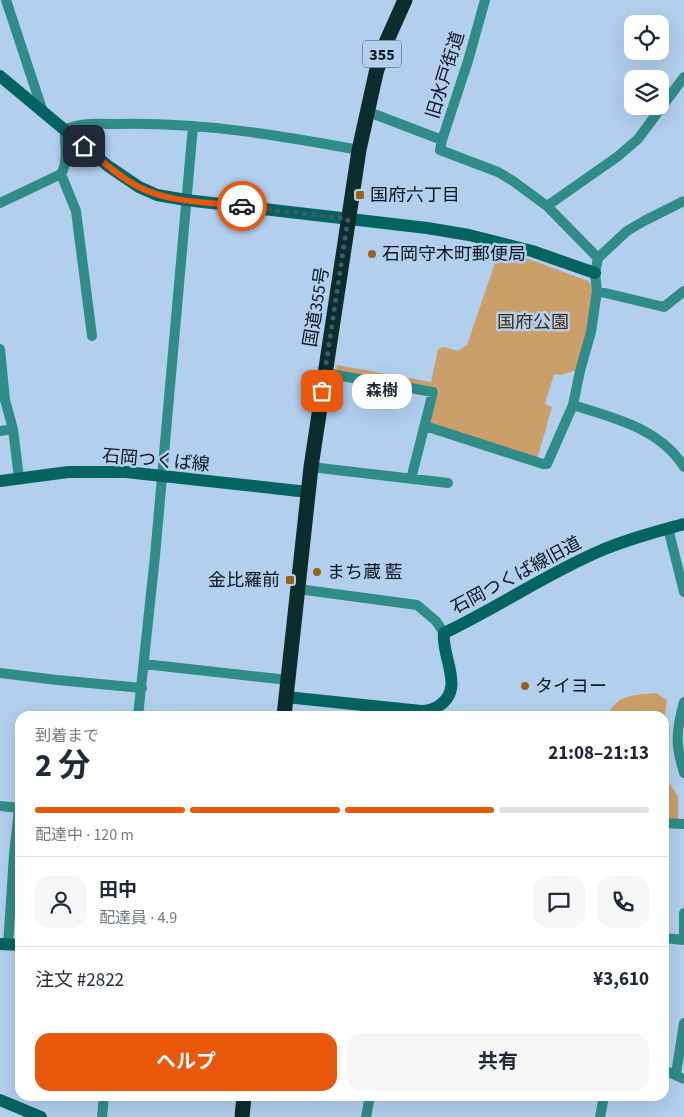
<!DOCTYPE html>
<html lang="ja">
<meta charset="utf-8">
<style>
body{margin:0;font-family:"Source Sans 3","Noto Sans JP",sans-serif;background:#f6f6f7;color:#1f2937;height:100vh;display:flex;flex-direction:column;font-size:19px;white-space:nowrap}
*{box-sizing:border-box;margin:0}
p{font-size:16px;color:#747a83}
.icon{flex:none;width:28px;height:28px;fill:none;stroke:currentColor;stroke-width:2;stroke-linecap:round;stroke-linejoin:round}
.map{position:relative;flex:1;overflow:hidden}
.drawer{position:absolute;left:15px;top:711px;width:654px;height:390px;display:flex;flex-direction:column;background:#fff;border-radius:15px;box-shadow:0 5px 20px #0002}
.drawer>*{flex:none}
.tools{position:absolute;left:624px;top:15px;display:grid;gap:10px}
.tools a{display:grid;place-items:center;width:45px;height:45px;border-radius:10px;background:#fff;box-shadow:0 5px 20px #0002;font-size:25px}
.pin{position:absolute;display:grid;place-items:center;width:42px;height:42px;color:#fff;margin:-21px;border-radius:10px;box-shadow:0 2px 8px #0006}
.courier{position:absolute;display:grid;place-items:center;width:50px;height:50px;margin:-25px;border:4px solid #ea580c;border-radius:50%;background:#fff;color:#222;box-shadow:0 1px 6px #0007}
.bubble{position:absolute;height:35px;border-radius:15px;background:#fff;box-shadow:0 5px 20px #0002;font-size:16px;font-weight:700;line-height:35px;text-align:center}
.head em{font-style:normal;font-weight:700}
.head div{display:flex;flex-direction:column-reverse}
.head{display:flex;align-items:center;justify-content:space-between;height:85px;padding:0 20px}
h1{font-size:32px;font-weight:700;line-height:38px}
.bar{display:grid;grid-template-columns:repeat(4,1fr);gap:8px 5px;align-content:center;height:60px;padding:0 20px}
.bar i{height:6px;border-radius:4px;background:#e0e1e3}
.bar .current{background:#ea580c}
.bar p{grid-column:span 4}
.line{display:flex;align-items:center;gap:12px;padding:0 20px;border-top:1px solid #e0e1e3}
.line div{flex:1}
.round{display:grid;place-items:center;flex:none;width:52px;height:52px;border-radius:15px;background:#f6f6f7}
.primary-button{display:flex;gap:10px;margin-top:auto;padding:10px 20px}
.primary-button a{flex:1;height:58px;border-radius:15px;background:#ea580c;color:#fff;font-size:20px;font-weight:700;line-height:58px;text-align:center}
.primary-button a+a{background:#f6f6f7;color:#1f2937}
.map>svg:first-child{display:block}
</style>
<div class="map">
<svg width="684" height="1117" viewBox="0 0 684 1117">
<rect width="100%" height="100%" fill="#b2cfee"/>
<path fill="#cb9f6a" d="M 499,251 L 523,257 L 588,281 L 594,289 L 591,317 L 577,370 L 561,375 L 554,374 L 545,404 L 552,407 L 537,460 L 429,423 L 439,390 L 336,372 L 337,365 L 431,382 L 438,349 L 443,347 L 458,351 L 467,345 Z
M 656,693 L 667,700 L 665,716 L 670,728 L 668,780 L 678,797 L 678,819 L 664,819 L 664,716 L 608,716 C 615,694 636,695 656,693 Z"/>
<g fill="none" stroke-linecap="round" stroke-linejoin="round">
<path stroke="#308c88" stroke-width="10" d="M 6,0 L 43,112
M 366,111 L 442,140 L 468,61 L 485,0
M 61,174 L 76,211 L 92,336
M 0,203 L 61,174 C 69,161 64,144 65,130 C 81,122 99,124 117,124 C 200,122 278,135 359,150
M 547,206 L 617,157 L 638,139 L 684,77
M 598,258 L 627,231 L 644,221 L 684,201
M 597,291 L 664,307 L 684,291
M 0,349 L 5,400 L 13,429 L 19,478
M 325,373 L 433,392 L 411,479
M 573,405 C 613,418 660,428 684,467
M 425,426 L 543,464 L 547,464 L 573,405 L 580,371 L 591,332 L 597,291 L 595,273 L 598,258 L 547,206 L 513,181 L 498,172 L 440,150 L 442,140
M 0,431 L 13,429
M 311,467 L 448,483
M 668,528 L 684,592
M 298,589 L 417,605 L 436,621 L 444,633
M 144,664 L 288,680
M 0,673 L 57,680 L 142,688
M 684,702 C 676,731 675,744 684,773
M 138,716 L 155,556 L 193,126
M 0,806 L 20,808
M 664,823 L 684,824
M 664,938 L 684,940
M 684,940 L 684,913
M 8,945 L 14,855 L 19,808
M 664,1070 L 684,1079
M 676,1074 L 684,1023
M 102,1117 L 104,1096
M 366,1117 L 370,1096
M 600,1117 L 604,1096"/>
<path stroke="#046461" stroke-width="12" d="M 0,76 L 108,166 L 139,187 L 157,195 L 186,200 L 427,228 L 469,235 L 532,251 L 595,273
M 0,481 L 68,472 L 126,472 L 308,492
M 286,697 L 421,711 C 428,711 435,709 440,705 C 465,688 441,656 444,633 C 497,608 546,574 600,551 C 627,539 655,532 684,524
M 0,944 L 20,945
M 0,1100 L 41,1117"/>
<path stroke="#0d2d2c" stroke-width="15" d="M 284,716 L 311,467 L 359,150 L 376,73 L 384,47 L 405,0
M 242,1117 L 244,1096"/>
</g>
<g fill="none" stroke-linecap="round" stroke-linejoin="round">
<path stroke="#465769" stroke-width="5" stroke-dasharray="0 9" d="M 242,206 L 348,219 L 322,391"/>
<path stroke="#ea580c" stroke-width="6" d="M 84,146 C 101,160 119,177 139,187 C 170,203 208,202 242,206"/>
</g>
<g fill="#966317" stroke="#b2cfee" stroke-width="2">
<rect x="355" y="190" width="10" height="10" rx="2.5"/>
<circle cx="372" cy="254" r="5"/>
<circle cx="317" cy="572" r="5"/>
<rect x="285" y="575" width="10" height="10" rx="2.5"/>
<circle cx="525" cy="686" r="5"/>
</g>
<g text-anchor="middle" stroke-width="5" stroke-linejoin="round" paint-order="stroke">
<rect fill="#b2cfee" stroke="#3e4e5e" stroke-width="1" x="363" y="40.5" width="38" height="27" rx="4"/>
<g font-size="16" font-weight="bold" fill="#0c1621">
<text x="382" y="60">355</text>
</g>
<g font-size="18" fill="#0c1621" stroke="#b2cfee">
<text transform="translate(445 75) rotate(-73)" y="6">旧水戸街道</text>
<text transform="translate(316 307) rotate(-81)" y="6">国道355号</text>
<text transform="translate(156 460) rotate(5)" y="6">石岡つくば線</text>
<text transform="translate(516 575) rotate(-28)" y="6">石岡つくば線旧道</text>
</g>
<g font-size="18" fill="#0c1621" stroke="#b2cfee" text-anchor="start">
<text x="370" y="201">国府六丁目</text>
<text x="382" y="260">石岡守木町郵便局</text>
<text x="327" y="578">まち蔵 藍</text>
<text x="280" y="586" text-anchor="end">金比羅前</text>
<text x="535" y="692">タイヨー</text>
</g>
<g font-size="18" fill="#482d07" stroke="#b2cfee">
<text x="533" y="328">国府公園</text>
</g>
</g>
</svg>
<div class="tools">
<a><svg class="icon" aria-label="locate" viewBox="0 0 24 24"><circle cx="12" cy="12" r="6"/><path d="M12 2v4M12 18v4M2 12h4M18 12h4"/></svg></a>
<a><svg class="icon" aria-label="layers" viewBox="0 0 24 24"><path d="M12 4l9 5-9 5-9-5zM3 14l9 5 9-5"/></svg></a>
</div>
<div class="pin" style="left:322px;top:391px;background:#ea580c"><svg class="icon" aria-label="bag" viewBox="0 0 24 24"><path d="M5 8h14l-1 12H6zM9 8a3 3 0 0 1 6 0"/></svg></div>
<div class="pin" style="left:84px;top:146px;background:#1f2937"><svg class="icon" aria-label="home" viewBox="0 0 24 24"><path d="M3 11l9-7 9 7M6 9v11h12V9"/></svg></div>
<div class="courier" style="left:242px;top:206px"><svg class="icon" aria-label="car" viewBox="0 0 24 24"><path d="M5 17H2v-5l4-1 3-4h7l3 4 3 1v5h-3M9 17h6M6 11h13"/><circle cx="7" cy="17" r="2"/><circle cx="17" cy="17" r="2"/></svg></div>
<div class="bubble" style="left:352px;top:374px;width:60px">森樹</div>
<section class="drawer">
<div class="head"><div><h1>2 分</h1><p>到着まで</p></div><em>21:08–21:13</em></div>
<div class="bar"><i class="current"></i><i class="current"></i><i class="current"></i><i></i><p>配達中 · 120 m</p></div>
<div class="line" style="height:90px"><a class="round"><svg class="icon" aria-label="person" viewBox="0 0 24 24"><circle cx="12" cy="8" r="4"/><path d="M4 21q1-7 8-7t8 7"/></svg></a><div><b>田中</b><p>配達員 · 4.9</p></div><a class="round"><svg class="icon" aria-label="chat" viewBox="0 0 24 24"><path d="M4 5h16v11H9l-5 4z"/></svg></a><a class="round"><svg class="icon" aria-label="phone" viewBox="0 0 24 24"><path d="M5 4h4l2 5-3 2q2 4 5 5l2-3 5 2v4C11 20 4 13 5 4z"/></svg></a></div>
<div class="line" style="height:65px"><div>注文 #2822</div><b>¥3,610</b></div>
<div class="primary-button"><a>ヘルプ</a><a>共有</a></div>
</section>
</div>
